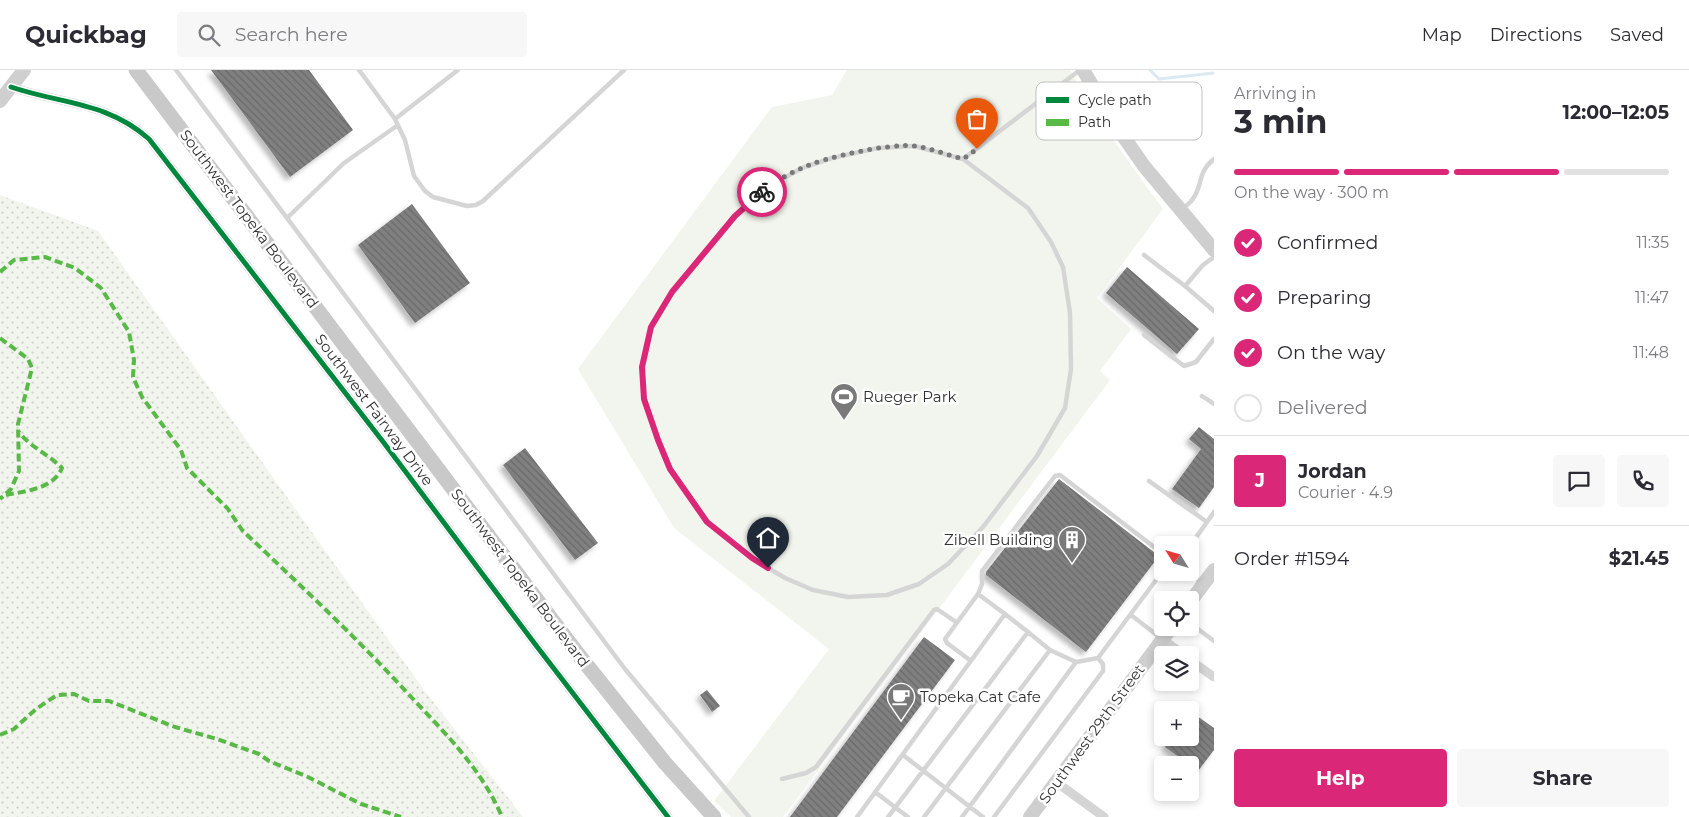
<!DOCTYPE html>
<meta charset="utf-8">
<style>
body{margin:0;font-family:Montserrat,sans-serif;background:#f7f7f7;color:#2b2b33;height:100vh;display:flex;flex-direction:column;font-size:19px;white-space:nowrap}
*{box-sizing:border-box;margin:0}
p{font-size:16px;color:#7c7c81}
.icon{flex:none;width:28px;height:28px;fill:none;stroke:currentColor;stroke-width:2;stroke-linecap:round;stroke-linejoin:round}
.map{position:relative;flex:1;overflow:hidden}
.drawer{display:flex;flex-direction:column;background:#fff;width:475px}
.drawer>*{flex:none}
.needle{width:32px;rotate:307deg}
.buttons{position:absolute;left:1154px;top:466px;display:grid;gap:10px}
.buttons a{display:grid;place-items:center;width:45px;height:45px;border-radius:5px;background:#fff;box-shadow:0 2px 8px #0003;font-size:25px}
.pin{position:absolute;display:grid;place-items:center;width:42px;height:42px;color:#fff;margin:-51px -21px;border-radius:50% 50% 50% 0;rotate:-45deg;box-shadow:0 0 5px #0007}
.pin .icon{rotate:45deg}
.courier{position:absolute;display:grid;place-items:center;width:50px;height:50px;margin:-25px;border:4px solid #db2777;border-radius:50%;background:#fff;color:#222;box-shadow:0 1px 6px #0007}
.summary em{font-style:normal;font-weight:700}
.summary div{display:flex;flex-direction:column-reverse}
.summary{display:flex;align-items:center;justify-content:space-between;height:85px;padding:0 20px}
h1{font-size:32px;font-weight:700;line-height:38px}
.bar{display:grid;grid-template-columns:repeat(4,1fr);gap:8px 5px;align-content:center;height:60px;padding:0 20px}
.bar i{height:6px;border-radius:4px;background:#e1e1e2}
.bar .selected{background:#db2777}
.bar p{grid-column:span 4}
.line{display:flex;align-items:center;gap:12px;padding:0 20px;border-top:1px solid #e1e1e2}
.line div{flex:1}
.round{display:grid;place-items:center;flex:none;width:52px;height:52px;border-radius:5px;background:#f7f7f7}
ol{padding:0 20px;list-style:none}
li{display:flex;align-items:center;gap:15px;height:55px}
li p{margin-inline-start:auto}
li .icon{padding:5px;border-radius:50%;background:#db2777;color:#fff;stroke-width:4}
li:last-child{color:#7c7c81}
li i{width:28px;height:28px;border:2px solid #e1e1e2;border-radius:50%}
.primary-button{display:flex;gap:10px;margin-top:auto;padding:10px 20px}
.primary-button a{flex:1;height:58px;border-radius:5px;background:#db2777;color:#fff;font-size:20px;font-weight:700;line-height:58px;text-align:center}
.primary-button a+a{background:#f7f7f7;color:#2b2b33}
header{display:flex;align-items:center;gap:30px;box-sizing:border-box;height:70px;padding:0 25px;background:#fff;border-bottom:1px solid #e1e1e2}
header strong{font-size:24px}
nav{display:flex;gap:28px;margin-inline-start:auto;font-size:18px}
.search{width:350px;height:45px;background:#f7f7f7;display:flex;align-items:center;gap:12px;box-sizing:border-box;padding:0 18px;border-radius:5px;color:#7c7c81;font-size:19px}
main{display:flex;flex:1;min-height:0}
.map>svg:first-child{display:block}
</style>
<header>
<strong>Quickbag</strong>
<div class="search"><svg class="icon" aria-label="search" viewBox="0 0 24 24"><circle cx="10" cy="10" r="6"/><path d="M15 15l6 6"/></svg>Search here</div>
<nav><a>Map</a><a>Directions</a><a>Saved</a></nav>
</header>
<main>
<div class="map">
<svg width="1214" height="747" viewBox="0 0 1214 747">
<defs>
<pattern id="grass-dots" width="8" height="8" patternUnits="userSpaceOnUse" patternTransform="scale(1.25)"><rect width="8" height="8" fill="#f2f5ed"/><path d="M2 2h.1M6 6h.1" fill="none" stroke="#d0d2cc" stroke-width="1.8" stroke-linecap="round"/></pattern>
<pattern id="building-back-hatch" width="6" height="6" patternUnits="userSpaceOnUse" patternTransform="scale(1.25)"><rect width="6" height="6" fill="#808080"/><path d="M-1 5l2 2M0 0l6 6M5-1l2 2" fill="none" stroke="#696969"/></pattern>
<filter id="shadow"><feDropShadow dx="-4" dy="4" stdDeviation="2.5" flood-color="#0004"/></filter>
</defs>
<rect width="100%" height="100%" fill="#fff"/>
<path fill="url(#grass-dots)" d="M 0,125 L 98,161 L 424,620 L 523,747 L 0,747 Z"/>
<path fill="#f2f5ed" d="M 847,0 L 1070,0 C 1097,49 1130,94 1163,139 L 1097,228 L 1131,259 L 1100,301 L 1110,310 L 783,747 L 731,747 L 714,731 L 829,579 L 674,458 L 578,299 L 772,37 L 832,25 Z"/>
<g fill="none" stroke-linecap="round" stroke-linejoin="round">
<path stroke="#dbeaf2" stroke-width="3" d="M 1150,0 L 1159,9 L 1214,3"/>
</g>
<path fill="url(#building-back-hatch)" filter="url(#shadow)" d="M 211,0 L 309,0 L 353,60 L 290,107 Z
M 412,134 L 470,213 L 415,253 L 358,175 Z
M 1127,197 L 1199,259 L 1177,284 L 1106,223 Z
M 1199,357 L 1214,369 L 1214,417 L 1199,438 L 1172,419 L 1201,379 L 1189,369 Z
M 525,378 L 598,473 L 575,490 L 503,395 Z
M 1059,409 L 1159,486 L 1086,582 L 986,505 L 986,502 Z
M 924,567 L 955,590 L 837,747 L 790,747 Z
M 707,620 L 720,636 L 712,642 L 700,625 Z
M 1190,641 L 1214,658 L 1214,680 L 1198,701 L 1165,677 L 1172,668 L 1190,668 Z"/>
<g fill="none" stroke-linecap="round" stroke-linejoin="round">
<path stroke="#d5d5d5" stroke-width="4.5" d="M 176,0 L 625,599 L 749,747
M 359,0 L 395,49 L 405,70 L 414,106 L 425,121 L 433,127 L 467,136 L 476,135 L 483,131 L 624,0
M 395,49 L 458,0
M 914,76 L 963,89 L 1028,138 L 1051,172 L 1063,197 L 1070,243 L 1071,299 L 1065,338 L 1037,386 L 983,457 L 948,494 L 919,514 L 887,525 L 848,527 L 813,520 L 785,508 L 752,488 L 707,452 L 670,399 L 658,370 L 644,329 L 642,297 L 651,257 L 672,222 L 735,146 L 770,116 L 802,98 L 832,88 L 878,78 Z
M 963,89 L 1080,0
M 1183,138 C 1186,136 1190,133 1192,130 C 1203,117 1197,102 1214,89
M 287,148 L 344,93 L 398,55
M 1144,185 L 1185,216
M 1214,187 L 1203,195 L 1185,216 L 1214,241
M 1144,265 L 1184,296 L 1196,292 L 1214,269
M 1202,326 L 1214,334
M 1149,411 L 1207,452
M 1190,476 L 1214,442
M 1189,502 L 1202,513
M 978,524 L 982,514 L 982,501 L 1055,406 L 1060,405 L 1162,483
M 1005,544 L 1028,562
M 1131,545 L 1162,569
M 1190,553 L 1214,571
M 903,685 L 983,747
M 782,709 L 806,703 L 816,697 L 934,540 L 937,539 L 956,552
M 875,722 L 908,747
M 857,747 L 1005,544 L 978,524 L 945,569 L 947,573 L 971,591
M 888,747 L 1028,562 L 1050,580 L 1076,592 L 1098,588 L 1162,502
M 924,747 L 1050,580
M 962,747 L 1076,592
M 994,747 L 1103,601 L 1103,594 L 1098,588"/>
<path stroke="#d5d5d5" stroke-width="9" d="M 11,17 C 61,34 108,32 149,69 L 384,373 L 535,574 L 668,747
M 1162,569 L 1184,585
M 1190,590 L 1214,607
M 1056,712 L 1104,747"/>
<path stroke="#cfcfcf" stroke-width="14" d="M 1083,0 L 1121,63 L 1144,96 L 1214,180
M 0,31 L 24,0
M 1190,532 L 1214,500
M 1030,747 L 1171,558"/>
<path stroke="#c9c9c9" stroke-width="15" d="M 136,0 L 578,584 L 665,693 L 714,747"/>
<path stroke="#58b947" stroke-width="4" stroke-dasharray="8 4" stroke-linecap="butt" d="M 0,202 L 14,190 L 45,187 L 75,198 L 101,218 L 129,262 L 134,290 L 133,307 L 142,327 L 181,380 L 187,398 L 228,439 L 242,460 C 300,515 359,570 413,629 C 447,665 482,700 502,747
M 0,268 L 28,289 L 32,298 L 18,354 L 19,401 L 11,419 L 0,429
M 6,425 C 26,421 53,419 62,398 C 47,383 31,378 18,361
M 0,665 L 14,659 L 36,639 L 57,625 L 74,624 L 89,631 L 109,631 L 175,657 L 217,669 L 259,684 L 269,691 L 308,707 L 361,734 L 401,747"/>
<defs>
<path id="cycleway" d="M 11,17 C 61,34 108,32 149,69 L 384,373 L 535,574 L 668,747"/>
</defs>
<use href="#cycleway" stroke="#fff" stroke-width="8"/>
<use href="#cycleway" stroke="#00873e" stroke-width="5"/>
</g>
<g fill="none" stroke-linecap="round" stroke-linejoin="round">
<path stroke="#797979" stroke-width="5" stroke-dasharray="0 9" d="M 762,122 C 774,112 788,104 802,98 C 825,87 890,73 915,76 C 931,78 947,85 963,89 L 977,79"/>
<path stroke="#db2777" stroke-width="6" d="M 762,122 L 735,146 L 672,222 L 651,257 L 642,297 L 644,329 L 658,370 L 670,399 L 707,452 L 752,488 L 768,498"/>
</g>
<defs>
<symbol id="stadium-pin" viewBox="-11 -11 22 30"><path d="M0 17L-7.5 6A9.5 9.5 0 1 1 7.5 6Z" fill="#797979" stroke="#fff"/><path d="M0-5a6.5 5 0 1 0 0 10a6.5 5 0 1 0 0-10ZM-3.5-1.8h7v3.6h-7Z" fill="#fff"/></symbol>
<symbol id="building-pin" viewBox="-11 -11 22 30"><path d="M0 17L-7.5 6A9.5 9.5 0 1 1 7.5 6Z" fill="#797979" stroke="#fff"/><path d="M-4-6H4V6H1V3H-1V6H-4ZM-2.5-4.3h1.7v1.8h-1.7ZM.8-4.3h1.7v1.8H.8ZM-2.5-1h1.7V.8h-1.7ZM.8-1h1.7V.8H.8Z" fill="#fff"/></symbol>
<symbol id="cafe-pin" viewBox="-11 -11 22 30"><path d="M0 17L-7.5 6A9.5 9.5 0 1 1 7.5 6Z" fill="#797979" stroke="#fff"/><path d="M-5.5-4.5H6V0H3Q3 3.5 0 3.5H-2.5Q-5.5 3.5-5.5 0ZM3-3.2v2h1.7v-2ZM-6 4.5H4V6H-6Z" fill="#fff"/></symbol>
</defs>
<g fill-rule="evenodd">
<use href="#stadium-pin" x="828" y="311" width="32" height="43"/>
<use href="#building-pin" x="1056" y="454" width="32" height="43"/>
<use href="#cafe-pin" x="885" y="611" width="32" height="43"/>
</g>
<g text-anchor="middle" stroke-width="5" stroke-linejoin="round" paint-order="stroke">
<g font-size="15" fill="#313131" stroke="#fff">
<text transform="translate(249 149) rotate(53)" y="5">Southwest Topeka Boulevard</text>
<text transform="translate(374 340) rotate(53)" y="5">Southwest Fairway Drive</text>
<text transform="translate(520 508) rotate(53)" y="5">Southwest Topeka Boulevard</text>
<text transform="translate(1092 664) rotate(-54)" y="5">Southwest 29th Street</text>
</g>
<g font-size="15" fill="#313131" stroke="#fff" text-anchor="start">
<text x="863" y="332">Rueger Park</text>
<text x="1053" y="475" text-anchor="end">Zibell Building</text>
<text x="920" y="632">Topeka Cat Cafe</text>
</g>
</g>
<rect x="1036" y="12" width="166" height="58" rx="8" fill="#fff" stroke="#c1c1c1" stroke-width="1"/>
<rect x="1046" y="27" width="23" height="6" fill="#00873e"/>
<rect x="1046" y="49" width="23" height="7" fill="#58b947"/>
<g font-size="14" fill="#313131">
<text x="1078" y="35">Cycle path</text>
<text x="1078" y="57">Path</text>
</g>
</svg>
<div class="buttons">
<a><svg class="needle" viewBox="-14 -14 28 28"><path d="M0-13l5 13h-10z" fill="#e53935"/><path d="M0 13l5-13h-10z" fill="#7c7c81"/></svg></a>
<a><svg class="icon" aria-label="locate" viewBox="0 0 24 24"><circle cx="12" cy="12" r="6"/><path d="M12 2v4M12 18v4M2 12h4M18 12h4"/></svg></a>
<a><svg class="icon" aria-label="layers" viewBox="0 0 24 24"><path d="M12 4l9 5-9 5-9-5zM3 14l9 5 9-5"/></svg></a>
<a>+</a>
<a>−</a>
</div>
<div class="pin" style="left:977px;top:79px;background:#ea580c"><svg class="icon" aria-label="bag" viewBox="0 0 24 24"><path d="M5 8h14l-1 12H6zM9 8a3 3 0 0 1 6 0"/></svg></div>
<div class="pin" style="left:768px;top:498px;background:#1f2937"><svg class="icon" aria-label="home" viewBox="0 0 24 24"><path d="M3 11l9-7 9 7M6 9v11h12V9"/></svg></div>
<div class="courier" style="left:762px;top:122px"><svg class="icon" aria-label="bike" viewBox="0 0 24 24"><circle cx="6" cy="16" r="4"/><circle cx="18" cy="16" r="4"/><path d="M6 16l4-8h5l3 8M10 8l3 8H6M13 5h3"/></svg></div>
</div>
<section class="drawer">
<div class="summary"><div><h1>3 min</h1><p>Arriving in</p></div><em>12:00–12:05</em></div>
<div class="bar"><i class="selected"></i><i class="selected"></i><i class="selected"></i><i></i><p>On the way · 300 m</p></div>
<ol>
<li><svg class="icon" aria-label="check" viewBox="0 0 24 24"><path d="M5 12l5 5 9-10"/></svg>Confirmed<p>11:35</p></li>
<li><svg class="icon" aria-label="check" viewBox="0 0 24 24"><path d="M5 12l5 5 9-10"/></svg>Preparing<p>11:47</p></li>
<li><svg class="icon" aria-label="check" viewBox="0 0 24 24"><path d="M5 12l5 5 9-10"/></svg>On the way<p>11:48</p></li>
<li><i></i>Delivered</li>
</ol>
<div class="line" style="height:90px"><b class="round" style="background:#db2777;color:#fff">J</b><div><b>Jordan</b><p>Courier · 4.9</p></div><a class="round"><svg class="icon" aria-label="chat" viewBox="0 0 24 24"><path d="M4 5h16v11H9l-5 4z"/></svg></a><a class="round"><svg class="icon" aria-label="phone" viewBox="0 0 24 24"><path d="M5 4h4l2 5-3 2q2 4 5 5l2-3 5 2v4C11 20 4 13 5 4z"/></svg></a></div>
<div class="line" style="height:65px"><div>Order #1594</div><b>$21.45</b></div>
<div class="primary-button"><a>Help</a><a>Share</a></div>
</section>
</main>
